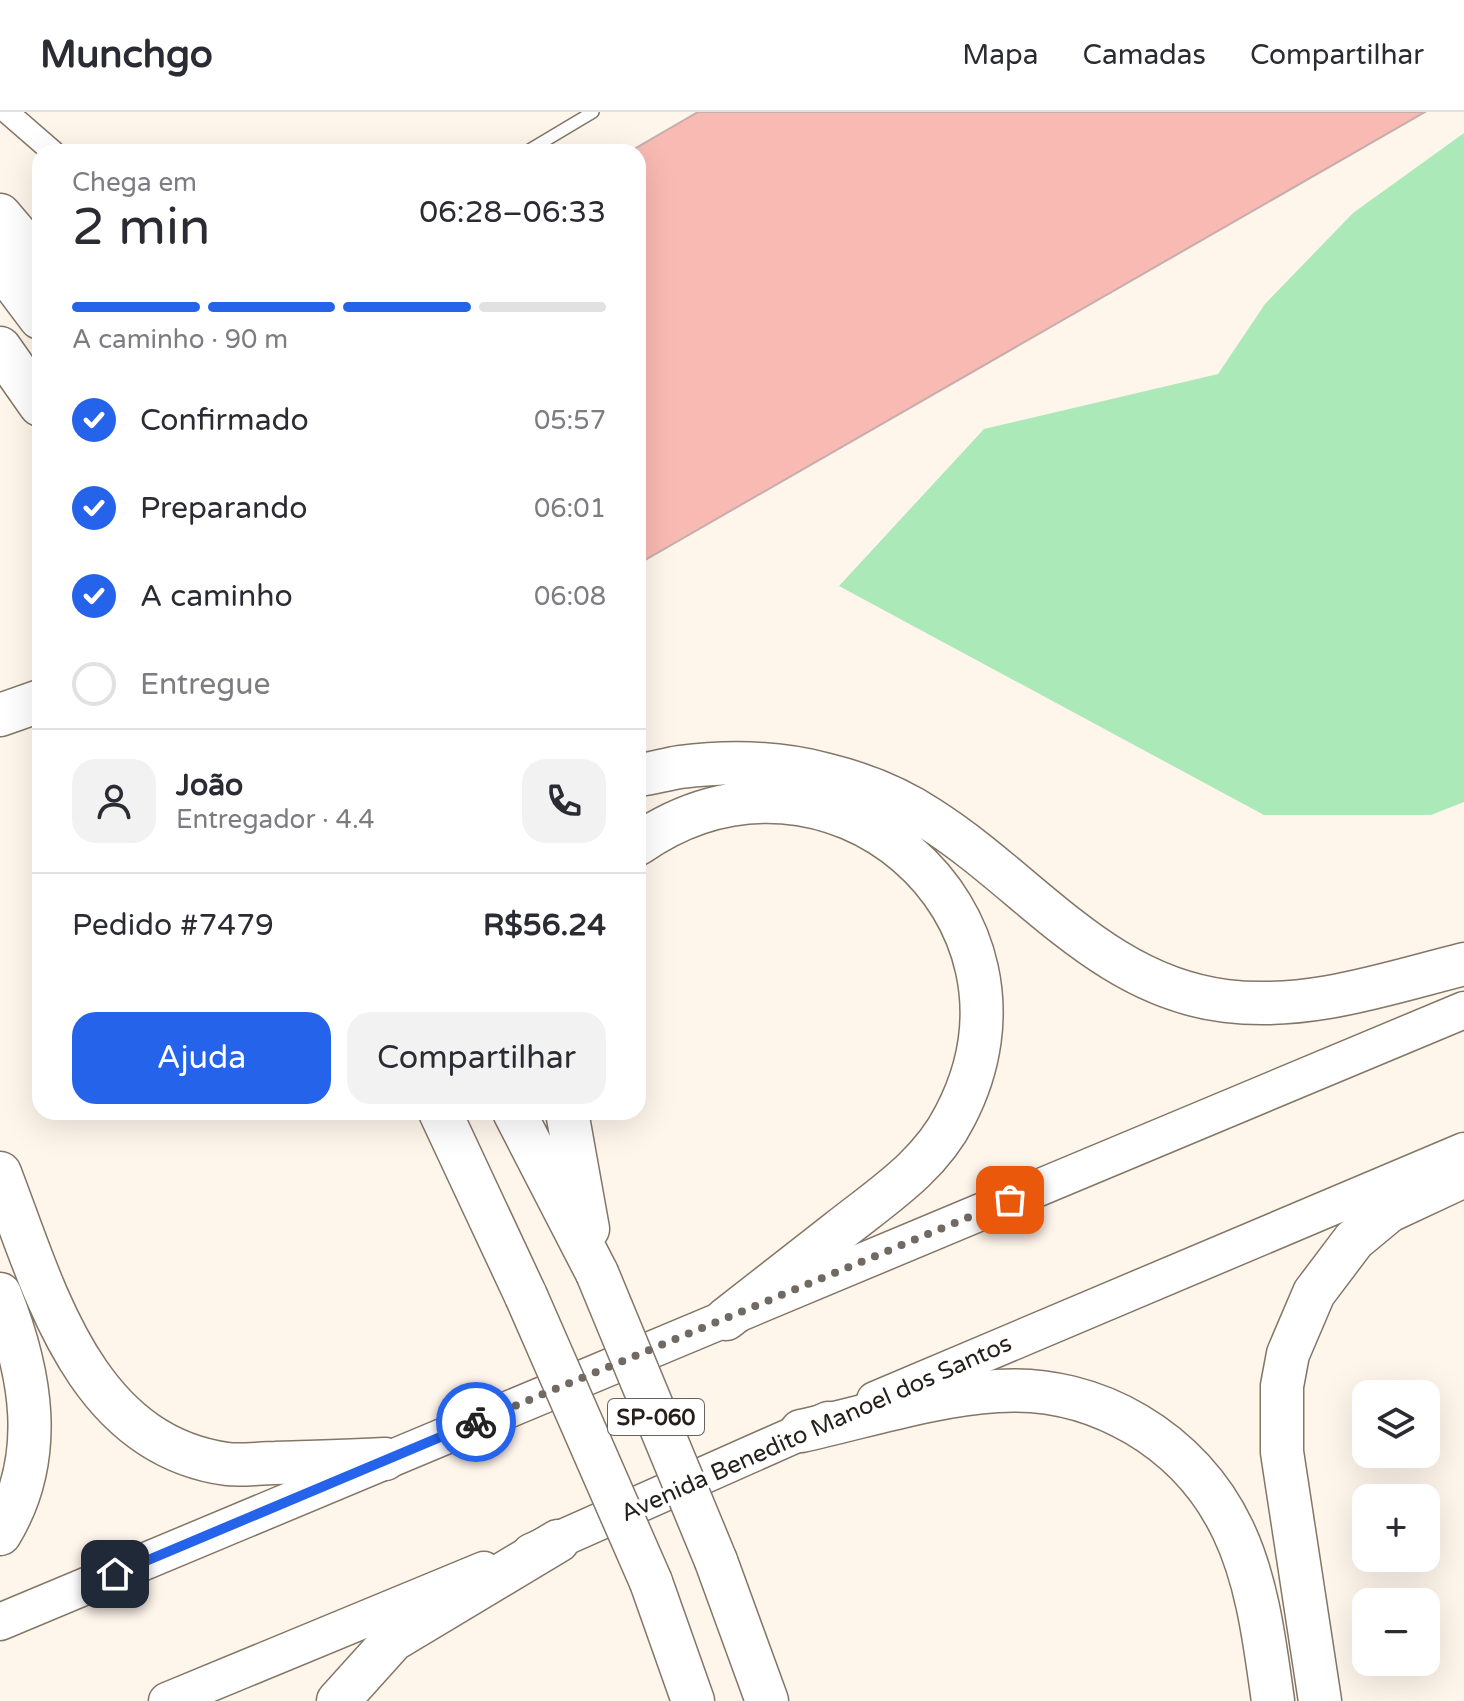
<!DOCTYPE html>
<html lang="pt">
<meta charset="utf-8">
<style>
body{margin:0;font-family:"Varela Round",sans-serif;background:#f2f2f3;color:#2b2b33;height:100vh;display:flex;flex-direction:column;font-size:30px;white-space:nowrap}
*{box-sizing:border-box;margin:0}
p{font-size:26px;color:#7c7c81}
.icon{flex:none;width:44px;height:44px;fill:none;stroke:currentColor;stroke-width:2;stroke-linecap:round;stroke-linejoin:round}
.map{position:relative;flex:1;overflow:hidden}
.side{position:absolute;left:32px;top:32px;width:614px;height:976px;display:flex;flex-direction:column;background:#fff;border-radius:24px;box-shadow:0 8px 32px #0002}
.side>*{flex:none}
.tools{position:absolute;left:1352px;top:1268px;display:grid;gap:16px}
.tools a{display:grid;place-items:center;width:88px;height:88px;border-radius:16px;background:#fff;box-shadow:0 8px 32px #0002;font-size:40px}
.pin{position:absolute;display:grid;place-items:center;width:68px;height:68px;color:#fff;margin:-34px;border-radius:16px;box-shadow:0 4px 12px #0006}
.courier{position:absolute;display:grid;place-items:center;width:80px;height:80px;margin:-40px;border:6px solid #2563eb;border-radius:50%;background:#fff;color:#222;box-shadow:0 2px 10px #0007}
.head em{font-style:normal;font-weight:600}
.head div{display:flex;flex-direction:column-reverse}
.head{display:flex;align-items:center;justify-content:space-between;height:136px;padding:0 40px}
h1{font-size:52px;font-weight:600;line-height:60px}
.bar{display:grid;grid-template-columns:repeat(4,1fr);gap:12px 8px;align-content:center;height:96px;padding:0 40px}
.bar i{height:10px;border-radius:6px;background:#e1e1e2}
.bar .current{background:#2563eb}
.bar p{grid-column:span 4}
.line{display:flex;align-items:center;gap:20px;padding:0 40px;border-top:2px solid #e1e1e2}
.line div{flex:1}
.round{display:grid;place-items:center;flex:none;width:84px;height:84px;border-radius:24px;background:#f2f2f3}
ol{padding:0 40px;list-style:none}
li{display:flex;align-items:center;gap:24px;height:88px}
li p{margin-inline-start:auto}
li .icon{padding:8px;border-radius:50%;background:#2563eb;color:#fff;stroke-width:4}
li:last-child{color:#7c7c81}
li i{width:44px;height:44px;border:4px solid #e1e1e2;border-radius:50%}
.action{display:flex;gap:16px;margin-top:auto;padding:16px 40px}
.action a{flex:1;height:92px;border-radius:24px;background:#2563eb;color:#fff;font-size:32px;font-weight:600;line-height:92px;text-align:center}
.action a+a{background:#f2f2f3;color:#2b2b33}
header{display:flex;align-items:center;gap:48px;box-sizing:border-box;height:112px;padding:0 40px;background:#fff;border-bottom:2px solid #e1e1e2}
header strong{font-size:38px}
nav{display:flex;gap:44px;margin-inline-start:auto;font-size:28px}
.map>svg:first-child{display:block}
</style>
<header>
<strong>Munchgo</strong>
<nav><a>Mapa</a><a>Camadas</a><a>Compartilhar</a></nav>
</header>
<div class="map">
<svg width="1464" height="1589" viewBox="0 0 1464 1589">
<rect width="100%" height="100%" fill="#fef5eb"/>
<path fill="#ace9b9" d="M 1464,21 L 1464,690 L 1431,703 L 1264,703 L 839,474 L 984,317 L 1218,262 L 1265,192 L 1353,101 Z"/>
<path fill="#f9bab3" stroke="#c5aeab" stroke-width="2" d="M 698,0 L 1425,0 L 638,452 L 638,40 L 629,40 Z"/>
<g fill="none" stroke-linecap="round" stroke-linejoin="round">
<defs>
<path id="lane" d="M 526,40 L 593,0"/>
<path id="street" d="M 7,0 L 53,40"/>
<path id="primary" d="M 875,1288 L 1464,1039
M 531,1440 L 828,1308
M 0,1510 L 1464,898
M 167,1589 L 484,1458"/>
<path id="highway" d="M 0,103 L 40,150
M 0,153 L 40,206
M 0,236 L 40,293
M 0,603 L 40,589
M 638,663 C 652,662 666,657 680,655 C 727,649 778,650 824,662 C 861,671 899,686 930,707 C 1029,770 1102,874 1226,889 C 1308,899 1385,872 1464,852
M 638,732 C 828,600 1061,801 955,1004 C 930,1054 883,1084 840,1118 C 802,1148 764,1177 726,1207
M 440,1000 L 526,1184
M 514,1000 L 597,1161
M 567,1000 L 588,1117
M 0,1061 C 44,1175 83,1332 227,1352 C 242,1354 259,1351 275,1351 C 312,1350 348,1349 385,1347
M 0,1182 C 31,1260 47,1345 0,1422
M 801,1319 C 865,1305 932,1283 997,1279 C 1096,1272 1191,1329 1233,1418 C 1258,1470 1265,1533 1273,1589
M 716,1449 L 767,1589
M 651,1470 L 693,1589
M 338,1589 L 393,1528 L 558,1429
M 1320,1589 L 1282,1340 L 1282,1274 L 1288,1242 L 1314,1181 L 1354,1128 L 1389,1099 L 1464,1064"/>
</defs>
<use href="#lane" stroke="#837667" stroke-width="14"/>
<use href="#street" stroke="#837667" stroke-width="25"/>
<use href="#primary" stroke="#837667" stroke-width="39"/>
<use href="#highway" stroke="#837667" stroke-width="45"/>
<use href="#lane" stroke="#fff" stroke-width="11"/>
<use href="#street" stroke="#fff" stroke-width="22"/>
<use href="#primary" stroke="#fff" stroke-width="36"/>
<use href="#highway" stroke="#fff" stroke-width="42"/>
<defs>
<path id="highway-bridge" d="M 597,1161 L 716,1449
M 526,1184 L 651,1470"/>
</defs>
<use href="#highway-bridge" stroke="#837667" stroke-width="45" stroke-linecap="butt"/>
<use href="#highway-bridge" stroke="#fff" stroke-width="42"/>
</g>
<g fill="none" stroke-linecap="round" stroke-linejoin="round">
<path stroke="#706a62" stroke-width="8" stroke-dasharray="0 14.4" d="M 476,1310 L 1010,1088"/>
<path stroke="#2563eb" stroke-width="10" d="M 115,1462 L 476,1310"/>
</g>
<g text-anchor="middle" stroke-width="7" stroke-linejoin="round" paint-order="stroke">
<rect fill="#fff" stroke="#66625e" stroke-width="2" x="608" y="1287" width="96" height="36" rx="6"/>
<g font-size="22" font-weight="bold" fill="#241f19">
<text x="656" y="1313">SP-060</text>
</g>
<g font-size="24" fill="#241f19" stroke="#fff">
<text transform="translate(816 1316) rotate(-24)" y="8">Avenida Benedito Manoel dos Santos</text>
</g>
</g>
</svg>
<div class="tools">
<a><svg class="icon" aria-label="layers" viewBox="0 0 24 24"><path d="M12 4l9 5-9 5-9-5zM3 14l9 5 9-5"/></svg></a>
<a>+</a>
<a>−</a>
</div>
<div class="pin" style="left:1010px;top:1088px;background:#ea580c"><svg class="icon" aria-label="bag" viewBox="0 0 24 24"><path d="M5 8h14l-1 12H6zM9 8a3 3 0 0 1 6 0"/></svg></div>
<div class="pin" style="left:115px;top:1462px;background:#1f2937"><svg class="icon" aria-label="home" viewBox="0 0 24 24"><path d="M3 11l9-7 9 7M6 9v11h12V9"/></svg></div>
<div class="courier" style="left:476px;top:1310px"><svg class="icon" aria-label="bike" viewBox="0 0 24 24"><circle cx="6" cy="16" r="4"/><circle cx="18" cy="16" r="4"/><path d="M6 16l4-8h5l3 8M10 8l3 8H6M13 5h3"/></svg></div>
<section class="side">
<div class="head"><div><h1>2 min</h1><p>Chega em</p></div><em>06:28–06:33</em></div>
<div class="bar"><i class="current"></i><i class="current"></i><i class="current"></i><i></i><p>A caminho · 90 m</p></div>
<ol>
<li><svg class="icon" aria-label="check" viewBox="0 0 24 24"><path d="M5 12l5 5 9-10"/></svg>Confirmado<p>05:57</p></li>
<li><svg class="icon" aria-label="check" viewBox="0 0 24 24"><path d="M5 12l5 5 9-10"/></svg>Preparando<p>06:01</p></li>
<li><svg class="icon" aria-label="check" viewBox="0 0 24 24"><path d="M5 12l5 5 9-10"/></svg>A caminho<p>06:08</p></li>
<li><i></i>Entregue</li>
</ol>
<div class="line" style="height:144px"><a class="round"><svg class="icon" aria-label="person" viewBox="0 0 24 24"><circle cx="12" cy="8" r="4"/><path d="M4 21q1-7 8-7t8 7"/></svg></a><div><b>João</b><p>Entregador · 4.4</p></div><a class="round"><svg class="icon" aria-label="phone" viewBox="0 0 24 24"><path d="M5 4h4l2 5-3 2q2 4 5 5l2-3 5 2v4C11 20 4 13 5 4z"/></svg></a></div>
<div class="line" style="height:104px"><div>Pedido #7479</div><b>R$56.24</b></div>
<div class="action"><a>Ajuda</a><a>Compartilhar</a></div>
</section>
</div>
